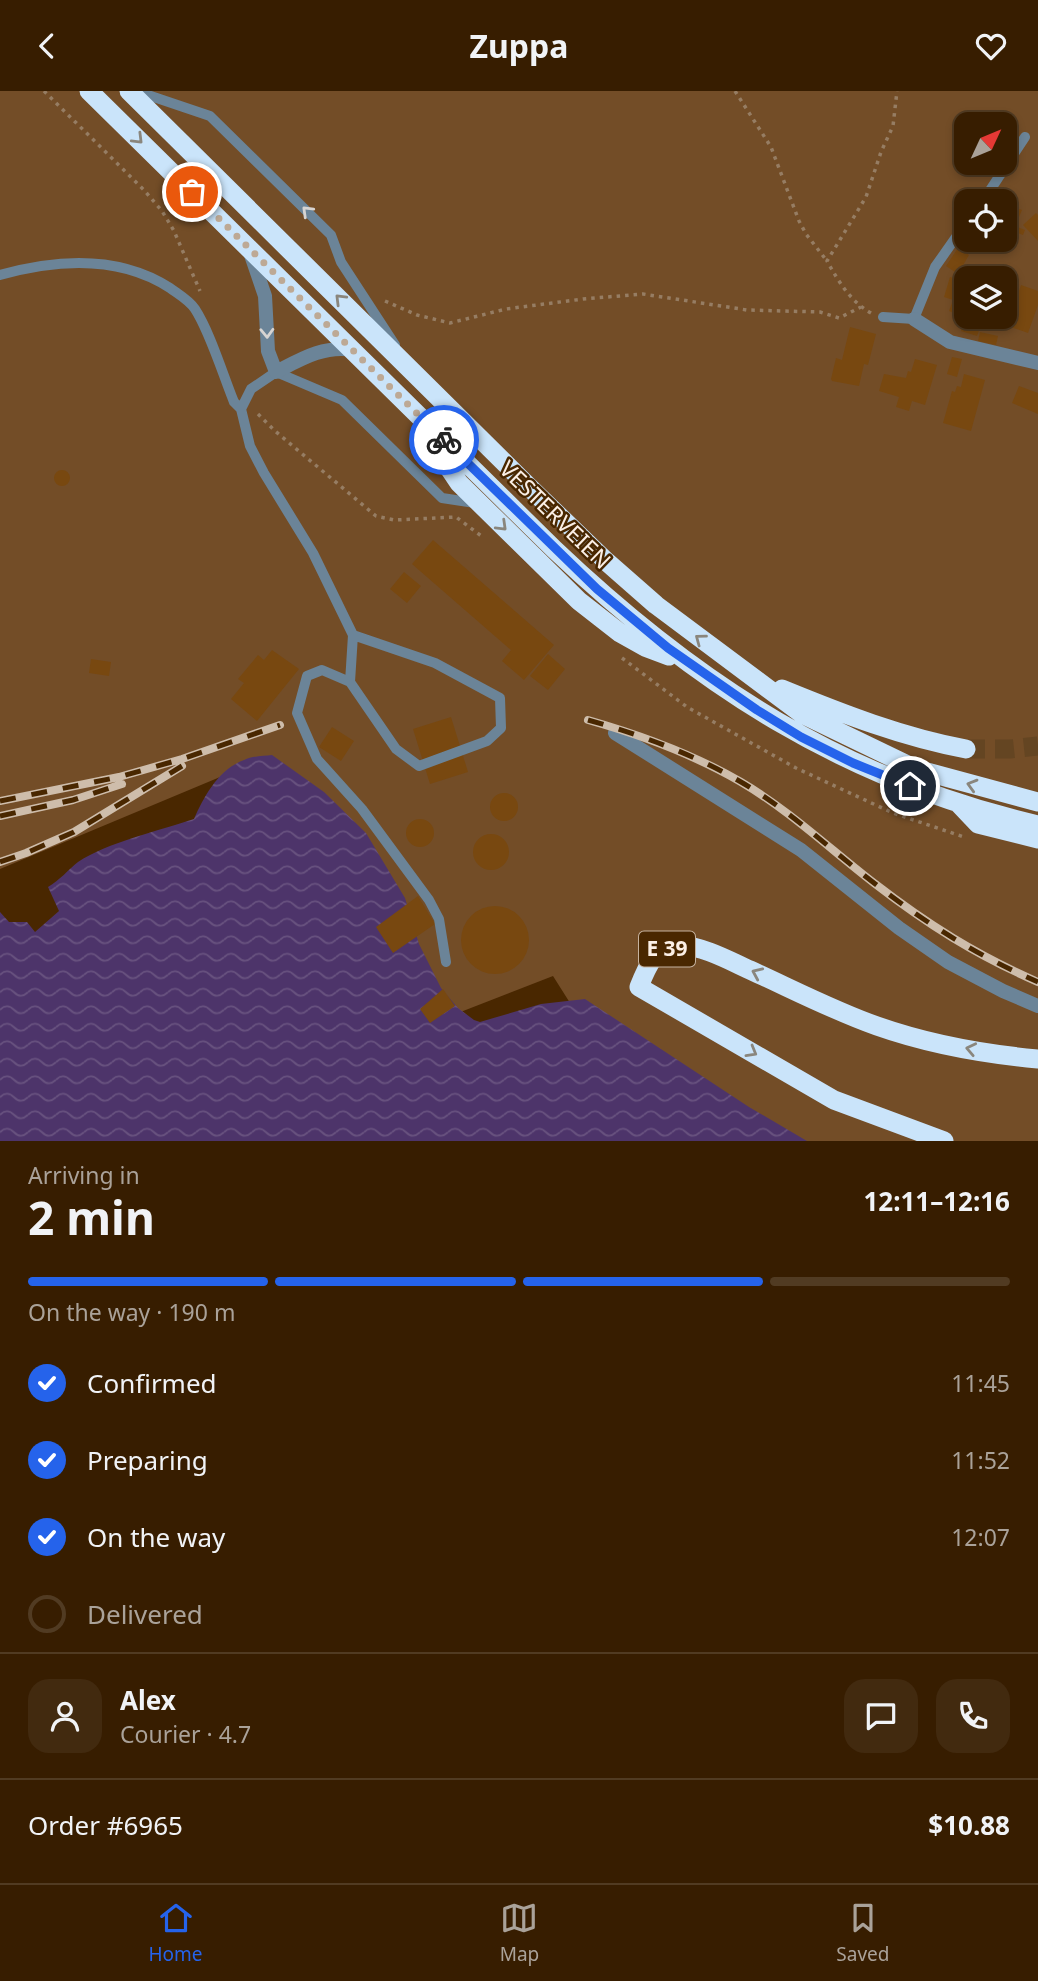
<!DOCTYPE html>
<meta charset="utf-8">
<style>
body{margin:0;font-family:"Noto Sans",sans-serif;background:#422a0f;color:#f1f3f6;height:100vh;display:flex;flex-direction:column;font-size:26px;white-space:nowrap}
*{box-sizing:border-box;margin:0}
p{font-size:23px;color:#aaa299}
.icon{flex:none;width:38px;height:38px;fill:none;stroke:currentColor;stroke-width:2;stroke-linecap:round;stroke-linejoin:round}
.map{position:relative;height:1050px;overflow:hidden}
.drawer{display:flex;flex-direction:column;background:#371d00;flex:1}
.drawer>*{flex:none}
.needle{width:46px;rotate:46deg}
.controls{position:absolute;left:954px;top:21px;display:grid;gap:14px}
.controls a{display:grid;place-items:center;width:63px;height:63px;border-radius:14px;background:#371d00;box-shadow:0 4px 10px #0003,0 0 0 2px #513b22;font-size:35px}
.pin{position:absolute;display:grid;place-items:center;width:60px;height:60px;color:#fff;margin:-30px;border:4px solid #fff;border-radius:50%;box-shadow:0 2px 7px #0007}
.courier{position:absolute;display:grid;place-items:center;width:70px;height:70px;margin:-35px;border:5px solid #2563eb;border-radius:50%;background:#fff;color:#222;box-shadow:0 2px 9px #0007}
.summary em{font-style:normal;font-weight:700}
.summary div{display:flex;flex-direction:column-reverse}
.summary{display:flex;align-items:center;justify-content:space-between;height:119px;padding:0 28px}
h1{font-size:46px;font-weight:700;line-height:52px}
.bar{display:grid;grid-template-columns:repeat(4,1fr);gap:10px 7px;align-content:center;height:84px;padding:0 28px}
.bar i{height:9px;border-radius:5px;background:#513b22}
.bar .selected{background:#2563eb}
.bar p{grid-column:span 4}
.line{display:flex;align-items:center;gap:18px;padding:0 28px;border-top:2px solid #513b22}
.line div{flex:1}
.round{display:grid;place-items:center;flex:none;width:74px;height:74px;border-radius:21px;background:#422a0f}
ol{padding:0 28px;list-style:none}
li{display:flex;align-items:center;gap:21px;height:77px}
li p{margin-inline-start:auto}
li .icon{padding:7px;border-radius:50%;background:#2563eb;color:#fff;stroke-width:4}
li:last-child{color:#aaa299}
li i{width:38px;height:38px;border:4px solid #513b22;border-radius:50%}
header{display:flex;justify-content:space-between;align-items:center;height:91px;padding:0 28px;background:#371d00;font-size:32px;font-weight:700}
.dock{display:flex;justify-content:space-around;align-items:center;height:98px;border-top:2px solid #513b22;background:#371d00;font-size:19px;color:#aaa299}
.dock a{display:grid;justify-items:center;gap:4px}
.dock .selected{color:#2563eb}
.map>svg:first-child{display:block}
</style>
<header><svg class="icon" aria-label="back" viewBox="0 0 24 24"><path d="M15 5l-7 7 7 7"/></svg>Zuppa<svg class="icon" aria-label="heart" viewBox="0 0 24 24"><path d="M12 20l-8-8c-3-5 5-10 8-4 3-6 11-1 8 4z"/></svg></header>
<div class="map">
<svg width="1038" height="1050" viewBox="0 0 1038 1050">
<defs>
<pattern id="water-waves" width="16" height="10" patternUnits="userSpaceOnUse" patternTransform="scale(1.75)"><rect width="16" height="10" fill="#4d346a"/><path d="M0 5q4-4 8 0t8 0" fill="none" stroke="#68527f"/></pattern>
</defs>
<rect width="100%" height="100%" fill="#492700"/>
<path fill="#734d27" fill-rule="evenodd" d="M 0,0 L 1038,0 L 1038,1050 L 780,1050 L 577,923 L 553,885 L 440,929 L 256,671 L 0,778 ZM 966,33 L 1004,33 L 1004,72 L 966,72 ZM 966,110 L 1004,110 L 1004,149 L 966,149 ZM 966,187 L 1004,187 L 1004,226 L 966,226 Z"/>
<path fill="url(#water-waves)" d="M 272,664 L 324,701 L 366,742 L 405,807 L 419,853 L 441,897 L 458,917 L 474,929 L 480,931 L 541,913 L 585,908 L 749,1016 L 807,1050 L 0,1050 L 0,821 L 9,831 L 27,831 L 35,841 L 59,820 L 48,796 C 60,789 68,779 78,771 C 106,752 161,739 194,728 C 204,705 219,678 244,669 C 252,665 263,665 272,664 Z"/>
<path fill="#784810" d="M 1004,112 L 1022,119 L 1015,135 L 1025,139 L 1023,144 L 1013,140 L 1006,157 L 983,149 L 1004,149 Z
M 1036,122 L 1038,124 L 1038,150 L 1023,134 Z
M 958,157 L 969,164 L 962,176 L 986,187 L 966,187 L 966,226 L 949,220 L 953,209 L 944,206 L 950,186 L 956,188 L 958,183 L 946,175 Z
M 1021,194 L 1038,200 L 1038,214 L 1028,242 L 1000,232 L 1008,212 L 1014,215 Z
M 965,229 L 981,234 L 977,245 L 961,240 Z
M 850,236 L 876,243 L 868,274 L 864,273 L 859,295 L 832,290 L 831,288 L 836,267 L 842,269 Z
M 980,241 L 998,245 L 996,254 L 978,250 Z
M 952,266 L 962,268 L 957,286 L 947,283 Z
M 915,268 L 937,274 L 925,314 L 912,310 L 909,320 L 896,316 L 899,306 L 879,300 L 884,283 L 906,287 L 908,280 L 911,281 Z
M 964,283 L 985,289 L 971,340 L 943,332 L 952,300 L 955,301 L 957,295 L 961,296 Z
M 1019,295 L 1038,302 L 1038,323 L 1012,312 Z
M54 387a8 8 0 1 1 16 0a8 8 0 1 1-16 0Z
M 433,449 L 554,554 L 524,589 L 502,570 L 511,559 L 412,473 Z
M 404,481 L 421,495 L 407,512 L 390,498 Z
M 272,559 L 299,578 L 257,630 L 231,608 L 244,592 L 238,588 L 258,564 L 264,569 Z
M 548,563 L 565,578 L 548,599 L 530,585 Z
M 91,568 L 111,571 L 109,585 L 89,582 Z
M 451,626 L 468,681 L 430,693 L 413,638 Z
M 332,636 L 354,650 L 341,670 L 319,656 Z
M490 716a14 14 0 1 1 28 0a14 14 0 1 1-28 0Z
M406 742a14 14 0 1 1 28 0a14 14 0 1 1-28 0Z
M473 761a18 18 0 1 1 36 0a18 18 0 1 1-36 0Z
M 418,805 L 435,833 L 393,862 L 376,836 Z
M461 849a34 34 0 1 1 68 0a34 34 0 1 1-68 0Z
M 443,898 L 455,915 L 430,932 L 420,918 Z"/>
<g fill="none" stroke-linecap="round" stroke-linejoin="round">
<path stroke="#644522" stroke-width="19" stroke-dasharray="19 10" stroke-linecap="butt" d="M 966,658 L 1010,658 L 1038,655"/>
<path stroke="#967d63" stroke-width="3.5" stroke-dasharray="3.5 5" stroke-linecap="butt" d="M 44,0 L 144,99 L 162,120 L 174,140 L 200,200
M 735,0 L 771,56 L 799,130 L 806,143 L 827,170
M 385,210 L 417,224 L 450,232 L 506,218 L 583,208 L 643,203 L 747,219 L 820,221 L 839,227 L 861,216
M 871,222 C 850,210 839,191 827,170 L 866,106 L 881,61 L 893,35 L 897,0
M 258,323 L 275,340 L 376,425 L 394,429 L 456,426 L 484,447
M 622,567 L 687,616 L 796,677 L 893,722 L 964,746"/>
<path stroke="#6b8498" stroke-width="10" d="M 136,0 L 210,25 L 331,144 L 341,171 L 395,254
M 983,110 L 1025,46
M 0,184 C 57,168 119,164 170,197 C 178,203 189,209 195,218 C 210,241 223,284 234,311 L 241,318
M 883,226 L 914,228 L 935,176 L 966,132
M 353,544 L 435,572 L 500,607 L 501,637 L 487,650 L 419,675 L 396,658 L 350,591 L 353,544 L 313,462 L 264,382 L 250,355 L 241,318 L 251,298 L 276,281 L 342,309 L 442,407 L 475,412
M 350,591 L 322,579 L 307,585 L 297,622 L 317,668 L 362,718 L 429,809 L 439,828 L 446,871"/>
<path stroke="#6b8498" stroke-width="14" d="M 251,164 L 265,205 L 268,260 L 276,281 C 301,268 324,254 353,259
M 914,228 L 950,251 L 1038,272
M 615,642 L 801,759 L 899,837 L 948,871 L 1003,900 L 1038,915"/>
<path stroke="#cae4fa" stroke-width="19" d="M 89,0 L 554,458 C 697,594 844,689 1038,734
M 129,0 L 527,394 L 607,471 L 656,514 L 802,623 L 916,678 L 1038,711
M 424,340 L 459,392 L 579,510 L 620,542 L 645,556 L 669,565
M 782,598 C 843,623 902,646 966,658
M 959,713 L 978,733 L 1038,748
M 944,1050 L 834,1009 L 639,896 C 646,878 656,852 680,854 C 705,856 728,869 750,879 C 792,898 834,920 877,935 C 928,953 984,963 1038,968"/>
<defs>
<path id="rail" d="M 588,629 C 641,644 693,663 741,691 C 789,719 830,758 874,792 C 927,833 976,864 1038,891
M 0,710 L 119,686 L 182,668 L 280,634
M 0,725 L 73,709 L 122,693
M 0,771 L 26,762 L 74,741 L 182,675"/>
</defs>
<use href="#rail" stroke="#cebdab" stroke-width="8"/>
<use href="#rail" stroke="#492700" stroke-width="5" stroke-dasharray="16" stroke-linecap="butt"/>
</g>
<defs><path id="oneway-chevron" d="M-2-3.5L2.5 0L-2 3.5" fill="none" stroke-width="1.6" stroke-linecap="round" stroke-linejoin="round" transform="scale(1.75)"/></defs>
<g stroke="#8a867d">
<use href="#oneway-chevron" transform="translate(138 48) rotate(45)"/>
<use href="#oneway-chevron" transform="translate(340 208) rotate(-135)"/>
<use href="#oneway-chevron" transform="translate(502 435) rotate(44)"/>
<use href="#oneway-chevron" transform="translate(700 548) rotate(-143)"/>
<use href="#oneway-chevron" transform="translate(972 694) rotate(-164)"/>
<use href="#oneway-chevron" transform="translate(757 882) rotate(-156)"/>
<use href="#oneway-chevron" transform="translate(971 958) rotate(-168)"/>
<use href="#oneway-chevron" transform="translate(752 961) rotate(30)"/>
</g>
<g stroke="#d7d4d2">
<use href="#oneway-chevron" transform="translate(307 120) rotate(-136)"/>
<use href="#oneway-chevron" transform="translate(267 242) rotate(88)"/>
</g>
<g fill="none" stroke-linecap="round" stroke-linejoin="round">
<path stroke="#bda995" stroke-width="7" stroke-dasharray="0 12.6" d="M 192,101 L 444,349"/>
<path stroke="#2563eb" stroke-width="9" d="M 444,349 L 597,498 L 668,557 L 757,619 L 801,646 L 853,672 L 910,695"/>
</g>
<g text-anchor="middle" stroke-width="5" stroke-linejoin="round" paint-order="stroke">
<rect fill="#492700" stroke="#c6b3a0" stroke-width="2" x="639" y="840.5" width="56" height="35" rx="5"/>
<g font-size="21" font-weight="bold" fill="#fbefe5">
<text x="667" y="865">E 39</text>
</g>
<g font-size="23" fill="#fbefe5" stroke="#492700">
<text transform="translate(555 424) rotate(44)" y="8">VESTERVEIEN</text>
</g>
</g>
</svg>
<div class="controls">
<a><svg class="needle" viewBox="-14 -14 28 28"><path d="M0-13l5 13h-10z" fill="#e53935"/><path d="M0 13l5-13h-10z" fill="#aaa299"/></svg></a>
<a><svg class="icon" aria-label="locate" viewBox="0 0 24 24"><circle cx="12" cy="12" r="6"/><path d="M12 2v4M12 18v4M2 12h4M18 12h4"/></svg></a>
<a><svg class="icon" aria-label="layers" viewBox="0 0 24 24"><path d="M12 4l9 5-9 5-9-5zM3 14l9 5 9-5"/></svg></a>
</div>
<div class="pin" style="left:192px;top:101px;background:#ea580c"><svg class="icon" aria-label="bag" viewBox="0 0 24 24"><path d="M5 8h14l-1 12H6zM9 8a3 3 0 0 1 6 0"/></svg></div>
<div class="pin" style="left:910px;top:695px;background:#1f2937"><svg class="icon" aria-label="home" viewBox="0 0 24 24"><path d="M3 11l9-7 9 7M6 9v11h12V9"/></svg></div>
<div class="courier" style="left:444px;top:349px"><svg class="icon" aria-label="bike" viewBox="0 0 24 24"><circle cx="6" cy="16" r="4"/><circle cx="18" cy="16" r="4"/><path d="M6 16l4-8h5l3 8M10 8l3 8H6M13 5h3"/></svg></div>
</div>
<section class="drawer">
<div class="summary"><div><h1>2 min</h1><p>Arriving in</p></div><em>12:11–12:16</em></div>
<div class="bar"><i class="selected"></i><i class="selected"></i><i class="selected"></i><i></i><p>On the way · 190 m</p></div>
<ol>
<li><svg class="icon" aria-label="check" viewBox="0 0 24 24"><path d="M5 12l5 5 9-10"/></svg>Confirmed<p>11:45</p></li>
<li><svg class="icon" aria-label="check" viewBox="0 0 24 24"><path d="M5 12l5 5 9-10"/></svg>Preparing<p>11:52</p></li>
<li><svg class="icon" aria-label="check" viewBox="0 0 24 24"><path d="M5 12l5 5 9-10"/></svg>On the way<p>12:07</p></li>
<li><i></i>Delivered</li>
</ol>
<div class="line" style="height:126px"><a class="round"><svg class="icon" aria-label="person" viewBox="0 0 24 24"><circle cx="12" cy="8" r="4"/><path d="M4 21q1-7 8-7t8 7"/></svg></a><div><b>Alex</b><p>Courier · 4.7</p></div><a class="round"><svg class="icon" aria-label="chat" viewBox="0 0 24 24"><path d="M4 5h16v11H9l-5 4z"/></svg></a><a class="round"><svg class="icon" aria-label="phone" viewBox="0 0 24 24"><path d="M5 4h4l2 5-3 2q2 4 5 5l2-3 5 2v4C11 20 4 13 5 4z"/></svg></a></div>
<div class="line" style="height:91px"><div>Order #6965</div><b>$10.88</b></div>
</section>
<nav class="dock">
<a class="selected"><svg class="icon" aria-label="home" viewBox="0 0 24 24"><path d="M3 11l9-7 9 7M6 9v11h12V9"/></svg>Home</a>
<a><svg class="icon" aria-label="map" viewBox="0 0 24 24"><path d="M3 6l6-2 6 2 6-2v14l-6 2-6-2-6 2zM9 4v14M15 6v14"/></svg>Map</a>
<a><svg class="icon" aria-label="saved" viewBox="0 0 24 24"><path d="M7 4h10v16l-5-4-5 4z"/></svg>Saved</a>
</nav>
